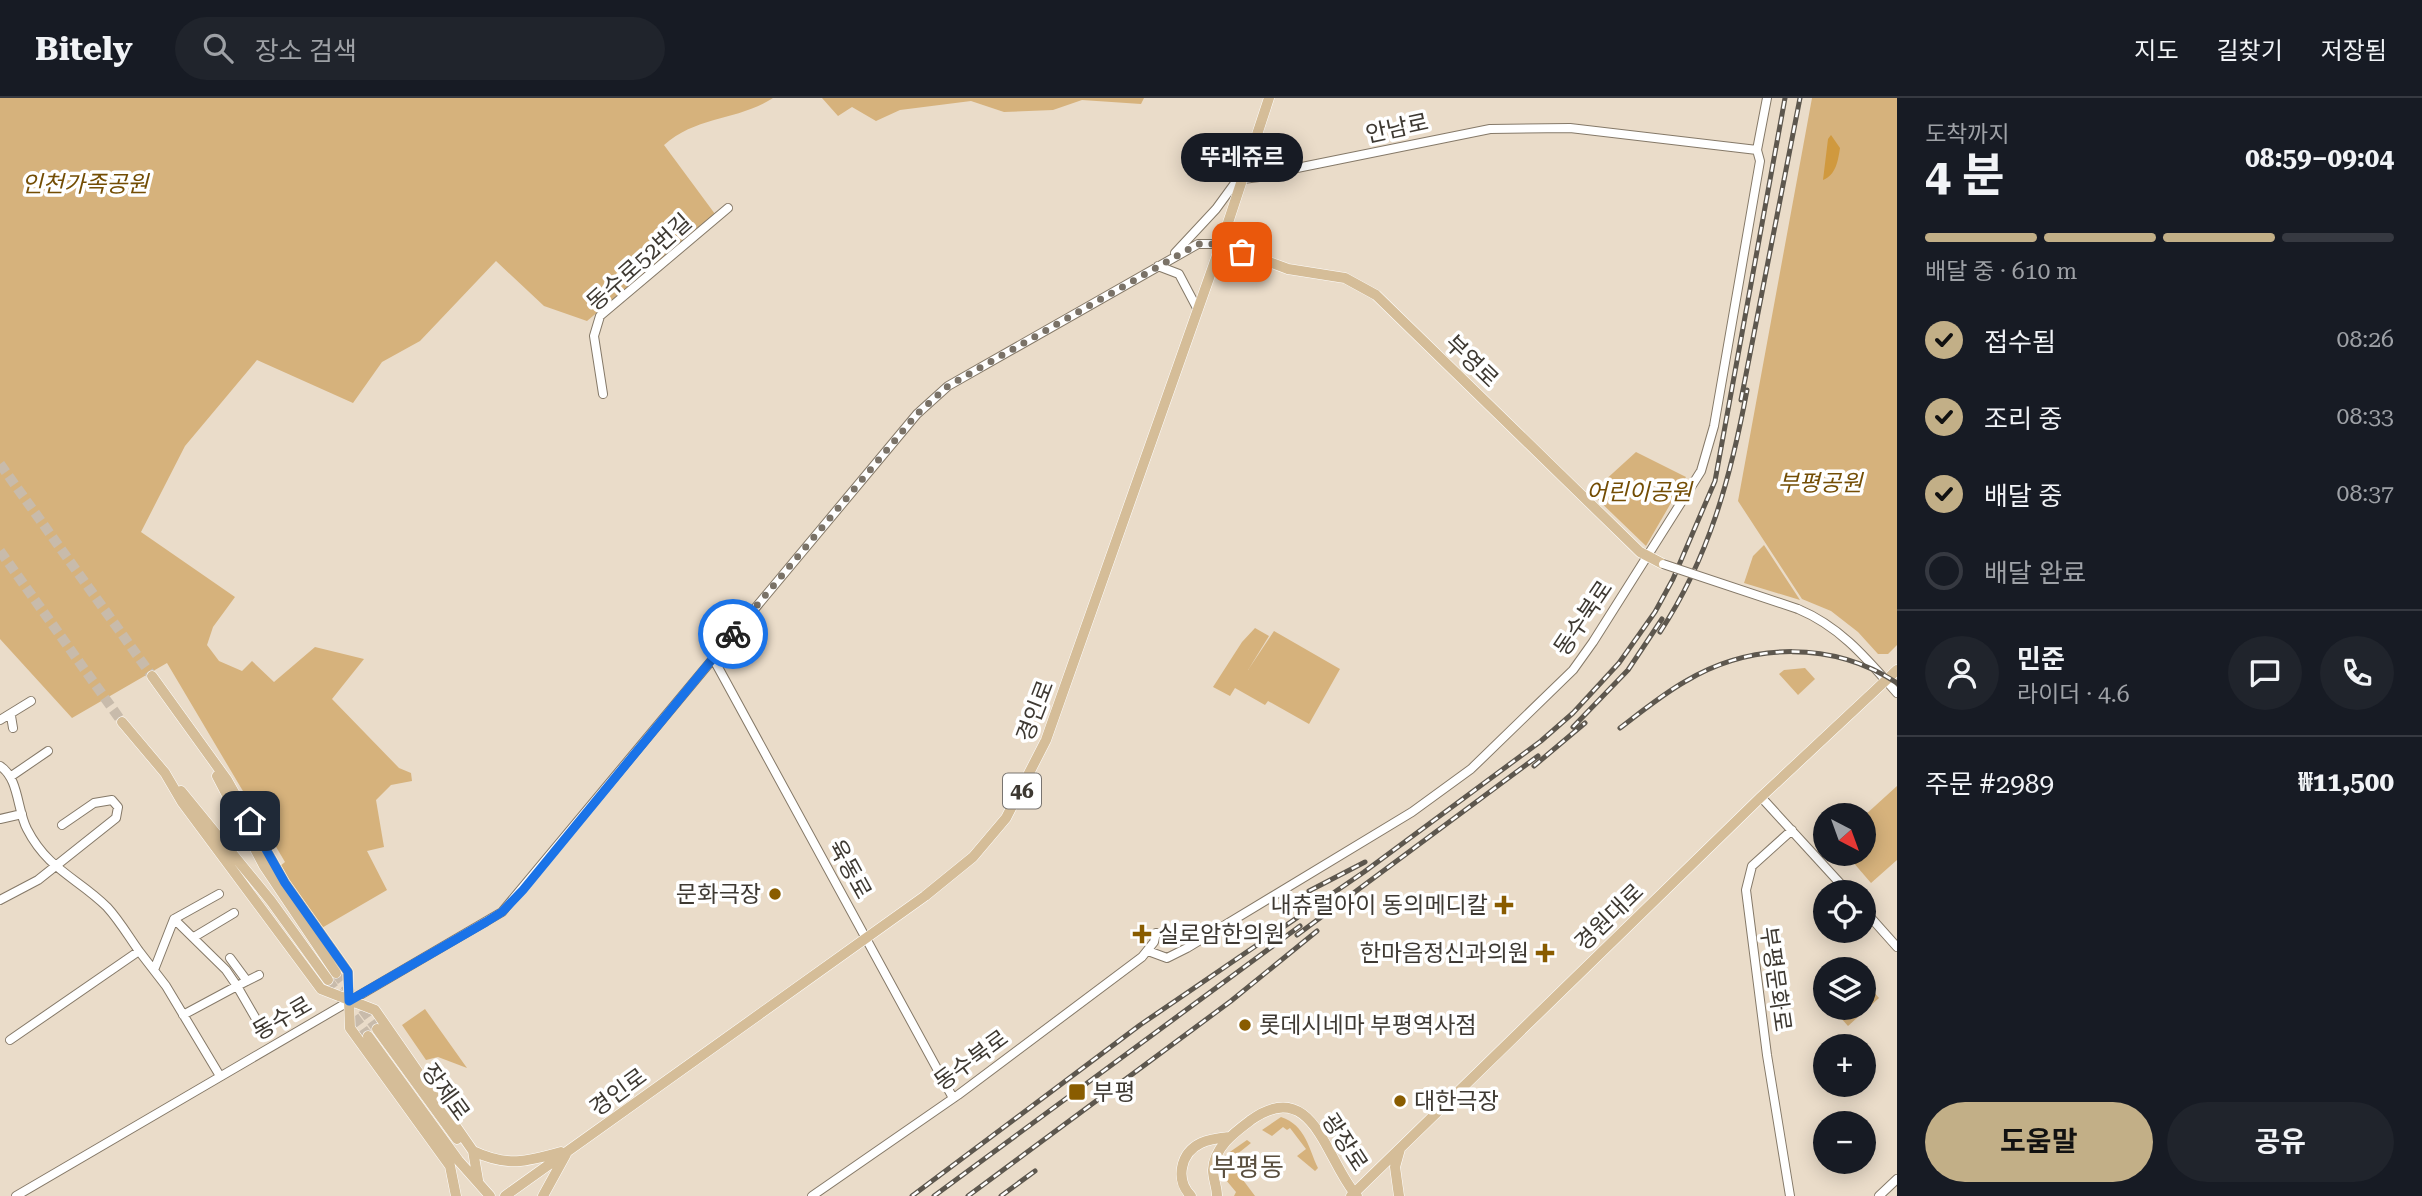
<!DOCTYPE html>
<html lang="ko">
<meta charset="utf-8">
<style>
body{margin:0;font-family:"Roboto Serif","Noto Sans KR",serif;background:#20242c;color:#f1f3f6;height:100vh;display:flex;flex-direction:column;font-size:26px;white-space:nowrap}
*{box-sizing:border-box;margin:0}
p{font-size:23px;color:#9ea1a6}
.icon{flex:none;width:38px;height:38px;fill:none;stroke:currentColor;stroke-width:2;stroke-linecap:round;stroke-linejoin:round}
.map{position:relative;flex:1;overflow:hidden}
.details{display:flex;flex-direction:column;background:#171b24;width:525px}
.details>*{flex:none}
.needle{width:46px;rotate:139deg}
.controls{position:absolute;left:1813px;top:705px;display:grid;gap:14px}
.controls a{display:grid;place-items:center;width:63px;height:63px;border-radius:50%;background:#171b24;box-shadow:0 4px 18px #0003;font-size:35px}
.pin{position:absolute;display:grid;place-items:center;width:60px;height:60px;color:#fff;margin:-30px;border-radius:14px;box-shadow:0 4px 10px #0006}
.courier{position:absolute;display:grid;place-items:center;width:70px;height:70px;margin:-35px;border:5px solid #1a73e8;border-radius:50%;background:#fff;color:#222;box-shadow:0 2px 9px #0007}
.bubble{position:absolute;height:49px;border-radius:24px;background:#171b24;box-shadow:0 4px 18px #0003;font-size:23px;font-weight:700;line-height:49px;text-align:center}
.headline em{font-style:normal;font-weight:700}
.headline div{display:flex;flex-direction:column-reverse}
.headline{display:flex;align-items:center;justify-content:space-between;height:119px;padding:0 28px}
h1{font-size:46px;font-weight:700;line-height:52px}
.bar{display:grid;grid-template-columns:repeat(4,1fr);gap:10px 7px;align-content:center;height:84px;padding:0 28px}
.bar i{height:9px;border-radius:5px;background:#363941}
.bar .current{background:#c2af87}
.bar p{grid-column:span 4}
.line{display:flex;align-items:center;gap:18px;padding:0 28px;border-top:2px solid #363941}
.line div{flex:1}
.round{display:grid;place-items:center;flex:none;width:74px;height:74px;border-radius:37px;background:#20242c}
ol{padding:0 28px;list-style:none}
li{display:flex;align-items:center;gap:21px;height:77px}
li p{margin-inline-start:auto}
li .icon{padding:7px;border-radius:50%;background:#c2af87;color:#111;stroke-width:4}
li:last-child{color:#9ea1a6}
li i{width:38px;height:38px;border:4px solid #363941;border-radius:50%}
.action{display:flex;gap:14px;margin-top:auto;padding:14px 28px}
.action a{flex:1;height:80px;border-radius:42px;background:#c2af87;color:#111;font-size:28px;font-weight:700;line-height:80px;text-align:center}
.action a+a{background:#20242c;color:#f1f3f6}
header{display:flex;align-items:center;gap:42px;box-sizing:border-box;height:98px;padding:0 35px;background:#171b24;border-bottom:2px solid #363941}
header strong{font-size:33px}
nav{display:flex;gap:38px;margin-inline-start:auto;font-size:24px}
.search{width:490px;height:63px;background:#20242c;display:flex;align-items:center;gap:18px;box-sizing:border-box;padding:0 24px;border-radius:38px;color:#9ea1a6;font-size:26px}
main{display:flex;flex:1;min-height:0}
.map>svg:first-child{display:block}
</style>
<header>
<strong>Bitely</strong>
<div class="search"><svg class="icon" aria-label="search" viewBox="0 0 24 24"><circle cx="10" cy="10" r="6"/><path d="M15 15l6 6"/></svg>장소 검색</div>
<nav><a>지도</a><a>길찾기</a><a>저장됨</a></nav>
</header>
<main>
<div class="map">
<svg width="1897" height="1098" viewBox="0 0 1897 1098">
<rect width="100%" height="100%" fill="#eadcc9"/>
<path fill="#d6b27c" d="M 0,0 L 773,0 C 737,23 698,17 664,47 L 715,116 L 587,223 L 544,208 L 496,163 L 420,243 L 382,264 L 353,305 L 257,262 L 185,348 L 141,434 L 235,499 L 213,529 L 207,547 L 219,563 L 242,573 L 252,563 L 274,584 L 315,549 L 364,561 L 332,601 L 399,670 L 411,675 L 412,683 L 391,687 L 376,702 L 384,749 L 367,753 L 387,792 L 320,831 L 279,769 L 285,764 L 167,565 L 72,620 L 0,541 Z
M 822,0 L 1144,0 L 1141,6 L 1082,2 L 1053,12 L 1004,14 L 971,3 L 900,12 L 876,23 L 852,9 L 838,18 Z
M 1812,0 L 1897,0 L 1897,547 L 1888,556 L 1878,556 L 1858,534 L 1831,513 L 1802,501 L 1738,403 Z
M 1636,354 L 1686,379 L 1646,448 L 1591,395 Z
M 1764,447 L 1800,502 L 1744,485 L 1753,458 Z
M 1255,530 L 1269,538 L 1248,572 L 1274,533 L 1340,571 L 1309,626 L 1268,603 L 1265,607 L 1235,590 L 1230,598 L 1213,589 L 1242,544 Z
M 1805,570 L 1815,581 L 1798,597 L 1779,576 L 1784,572 Z
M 1897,688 L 1897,762 L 1871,785 L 1846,756 L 1864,756 L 1864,718 Z
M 1864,883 L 1879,900 L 1848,928 L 1832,910 L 1864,910 Z
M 425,911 L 467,970 L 438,959 L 426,962 L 402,927 Z
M 1281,1019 C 1306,1027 1309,1052 1318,1070 L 1315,1073 L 1297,1058 L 1306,1051 L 1290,1030 L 1287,1032 L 1283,1029 L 1272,1038 L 1262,1032 Z
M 1247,1042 L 1251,1045 L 1236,1057 L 1234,1070 L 1255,1098 L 1234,1098 L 1236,1094 L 1221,1076 L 1219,1068 L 1224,1058 Z"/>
<path fill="#d0993e" d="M 1831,37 L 1840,50 C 1838,63 1836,77 1823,82 L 1828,41 Z"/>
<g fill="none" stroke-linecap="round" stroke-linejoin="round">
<path stroke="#c8bbab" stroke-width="10" stroke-dasharray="10 5" stroke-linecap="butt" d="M 0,366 L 152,578
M 0,453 L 122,624
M 336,875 L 377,931
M 328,882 L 368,938"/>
<defs>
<path id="minor" d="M 1253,49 L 1297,70
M 1243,81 L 1284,76 L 1297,70 L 1490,31 L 1570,30 L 1757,52
M 1175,155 L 1216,111 L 1243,74
M 1158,168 L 1179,176 L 1198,212
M 603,296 L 594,238 L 600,218 L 728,110
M 1798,511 C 1841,529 1867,561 1897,595
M 713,560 L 953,1000
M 11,618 L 13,630
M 0,622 L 31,603
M 0,668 C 19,680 17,712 27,731 C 48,772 78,780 107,809 C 119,822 129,839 139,853
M 10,679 L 48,653
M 1761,699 L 1848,794
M 0,721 L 22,716
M 0,802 L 38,782 L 116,720 L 118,709 L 112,702 L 94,705 L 62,727
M 1864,812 L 1897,849
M 174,821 L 219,796
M 194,839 L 234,815
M 1148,853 L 1167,860 L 1187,850 L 1412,714 L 1471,671 L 1573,572 L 1593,544 L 1701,373 L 1714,328 L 1760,63 L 1757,52 L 1767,0
M 230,860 L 247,883
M 154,872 L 174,821 L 226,872 L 237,888 L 259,877
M 183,917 L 237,888 L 263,933
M 10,942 L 139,853 L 166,888 L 220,978
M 16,1098 L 502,814 L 917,316 L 948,288 L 1198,146 L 1221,146
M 812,1098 L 958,997 L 1142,859 L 1154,844 L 1156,835
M 1790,1098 L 1767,957 L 1746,792 L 1752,768 L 1792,732
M 1879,1098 L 1897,1081"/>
<path id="major" d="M 1221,146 L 1288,171 L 1345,180 L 1376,197 L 1640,454 L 1663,466
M 152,578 L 227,682 L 285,785 L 348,874 L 350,930 L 450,1068 L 456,1098
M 122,624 L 165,675 L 182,704 L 321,891 L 375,912 L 473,1053 L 478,1082
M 217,678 L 264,768 L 336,875
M 181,693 L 271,803 L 328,882
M 377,931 L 457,1041
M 368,938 L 458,1062 L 490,1098
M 473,1053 C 507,1069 526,1064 561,1054
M 505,1098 L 925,798 L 973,759 L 1006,720 L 1046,642 L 1221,146 L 1269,0
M 543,1098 L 566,1056
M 1191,1098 C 1175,1082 1180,1055 1201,1045 C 1209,1041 1219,1040 1229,1039
M 1217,1098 C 1217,1089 1213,1081 1213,1072 C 1214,1049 1235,1034 1251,1022 C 1314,977 1326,1064 1357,1098
M 1351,1098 L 1761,699 L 1897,572
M 1399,1098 L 1395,1069 L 1400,1051"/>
</defs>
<use href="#minor" stroke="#857968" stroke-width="10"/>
<use href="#major" stroke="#fff" stroke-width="11"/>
<use href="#minor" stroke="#fff" stroke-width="8"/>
<use href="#major" stroke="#d5bd98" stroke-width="10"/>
<defs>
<path id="rail" d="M 1741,302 L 1800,0
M 1660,534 C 1709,460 1731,378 1747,292
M 1573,629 L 1628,572 L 1662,521
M 1620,630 C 1641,614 1663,596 1686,583 C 1751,544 1834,543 1897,585
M 1534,668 L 1585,625
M 1309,793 L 1365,764
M 1297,837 L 1538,658
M 912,1098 L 1140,927 L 1364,774 L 1541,643 L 1573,615 L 1619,565 L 1655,514 L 1673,481 L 1715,383 L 1785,0
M 934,1098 L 1300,828
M 968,1098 L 1231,903 L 1317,833
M 1001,1098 L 1035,1073"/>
</defs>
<use href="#rail" stroke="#5d574e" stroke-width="5"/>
<use href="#rail" stroke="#fff" stroke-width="2.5" stroke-dasharray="8" stroke-linecap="butt"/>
<defs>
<path id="minor-bridge" d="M 1663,466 L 1798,511"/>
</defs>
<use href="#minor-bridge" stroke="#857968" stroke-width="10" stroke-linecap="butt"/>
<use href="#minor-bridge" stroke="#fff" stroke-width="8"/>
</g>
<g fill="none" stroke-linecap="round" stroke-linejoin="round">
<path stroke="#7a7267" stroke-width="7" stroke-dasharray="0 12.6" d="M 733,536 L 917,316 L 948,288 L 1198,146 L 1221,146 L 1242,154"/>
<path stroke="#1a73e8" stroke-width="9" d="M 250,723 L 285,785 L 348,874 L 349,903 L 486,824 L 502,814 L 523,792 L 733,536"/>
</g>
<g fill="#895c00" stroke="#fff" stroke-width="2.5">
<circle cx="775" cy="796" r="7"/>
<path d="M1500.5 796.5h7v7h7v7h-7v7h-7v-7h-7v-7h7z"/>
<path d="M1138.5 825.5h7v7h7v7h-7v7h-7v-7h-7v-7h7z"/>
<path d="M1541.5 844.5h7v7h7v7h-7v7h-7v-7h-7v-7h7z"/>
<circle cx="1245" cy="927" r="7"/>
<rect x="1068" y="985" width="18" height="18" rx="3.5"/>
<circle cx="1400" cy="1003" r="7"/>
</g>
<g text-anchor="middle" stroke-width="7" stroke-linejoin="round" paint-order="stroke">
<rect fill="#fff" stroke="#787470" stroke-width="2" x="1003" y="675.5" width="38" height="35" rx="5"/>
<g font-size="21" font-weight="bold" fill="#3e3932">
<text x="1022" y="700">46</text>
</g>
<g font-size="23" fill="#3e3932" stroke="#fff">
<text transform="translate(1397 30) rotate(-12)" y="8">안남로</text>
<text transform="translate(639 164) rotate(-42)" y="8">동수로52번길</text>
<text transform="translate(1472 263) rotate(44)" y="8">부영로</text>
<text transform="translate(1583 520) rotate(-56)" y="8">동수북로</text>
<text transform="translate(1035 613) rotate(-69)" y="8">경인로</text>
<text transform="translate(850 771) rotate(61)" y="8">육동로</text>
<text transform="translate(1609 819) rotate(-44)" y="8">경원대로</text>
<text transform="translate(1776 881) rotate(82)" y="8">부평문화로</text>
<text transform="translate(282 920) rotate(-30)" y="8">동수로</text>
<text transform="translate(971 962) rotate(-36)" y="8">동수북로</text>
<text transform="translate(446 994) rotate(54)" y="8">장제로</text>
<text transform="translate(618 994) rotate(-36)" y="8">경인로</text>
<text transform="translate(1345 1044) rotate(57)" y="8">광장로</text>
</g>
<g font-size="23" font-style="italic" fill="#734d04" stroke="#fff">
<text x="85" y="94">인천가족공원</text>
<text x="1820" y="393">부평공원</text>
<text x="1639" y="402">어린이공원</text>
</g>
<g font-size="23" fill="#3e3932" stroke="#fff" text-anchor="start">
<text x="761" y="804" text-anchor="end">문화극장</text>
<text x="1488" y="815" text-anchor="end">내츄럴아이 동의메디칼</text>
<text x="1158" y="844">실로암한의원</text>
<text x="1529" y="863" text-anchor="end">한마음정신과의원</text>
<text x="1259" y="935">롯데시네마 부평역사점</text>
<text x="1093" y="1002">부평</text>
<text x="1414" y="1011">대한극장</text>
</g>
<g font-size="26" fill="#5a4f3f" stroke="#fff">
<text x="1248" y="1078">부평동</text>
</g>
</g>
</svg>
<div class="controls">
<a><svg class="needle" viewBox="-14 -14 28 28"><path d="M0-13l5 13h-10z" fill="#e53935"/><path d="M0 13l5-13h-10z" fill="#9ea1a6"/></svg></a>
<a><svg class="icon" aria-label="locate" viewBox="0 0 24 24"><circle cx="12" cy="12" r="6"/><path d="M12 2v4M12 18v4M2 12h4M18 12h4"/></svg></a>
<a><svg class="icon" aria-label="layers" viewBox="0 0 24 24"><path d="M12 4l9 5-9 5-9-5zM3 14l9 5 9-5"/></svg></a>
<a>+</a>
<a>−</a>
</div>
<div class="pin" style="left:1242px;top:154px;background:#ea580c"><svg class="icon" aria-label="bag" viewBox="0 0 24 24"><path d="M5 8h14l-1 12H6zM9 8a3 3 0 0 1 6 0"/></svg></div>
<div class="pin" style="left:250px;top:723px;background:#1f2937"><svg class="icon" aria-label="home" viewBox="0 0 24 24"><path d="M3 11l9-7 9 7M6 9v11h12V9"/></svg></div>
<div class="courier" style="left:733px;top:536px"><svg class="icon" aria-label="bike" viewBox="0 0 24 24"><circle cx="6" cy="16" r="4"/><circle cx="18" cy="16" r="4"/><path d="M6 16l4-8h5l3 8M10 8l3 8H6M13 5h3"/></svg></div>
<div class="bubble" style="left:1181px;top:35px;width:122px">뚜레쥬르</div>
</div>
<section class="details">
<div class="headline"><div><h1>4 분</h1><p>도착까지</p></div><em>08:59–09:04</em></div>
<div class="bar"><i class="current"></i><i class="current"></i><i class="current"></i><i></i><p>배달 중 · 610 m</p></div>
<ol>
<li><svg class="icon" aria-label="check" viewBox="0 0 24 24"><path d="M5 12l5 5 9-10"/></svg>접수됨<p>08:26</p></li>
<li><svg class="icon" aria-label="check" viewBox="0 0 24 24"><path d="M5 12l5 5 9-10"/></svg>조리 중<p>08:33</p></li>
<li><svg class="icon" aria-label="check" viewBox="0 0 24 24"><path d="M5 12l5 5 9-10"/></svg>배달 중<p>08:37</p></li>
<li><i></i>배달 완료</li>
</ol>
<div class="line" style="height:126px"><a class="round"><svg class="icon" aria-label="person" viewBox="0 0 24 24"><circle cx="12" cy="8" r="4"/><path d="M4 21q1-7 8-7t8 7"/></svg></a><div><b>민준</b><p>라이더 · 4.6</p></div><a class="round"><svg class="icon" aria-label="chat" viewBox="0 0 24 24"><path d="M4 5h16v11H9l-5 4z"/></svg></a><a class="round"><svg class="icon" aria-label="phone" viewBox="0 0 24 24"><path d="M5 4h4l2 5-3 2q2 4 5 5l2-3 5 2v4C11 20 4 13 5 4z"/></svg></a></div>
<div class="line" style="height:91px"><div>주문 #2989</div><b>₩11,500</b></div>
<div class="action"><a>도움말</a><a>공유</a></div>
</section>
</main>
